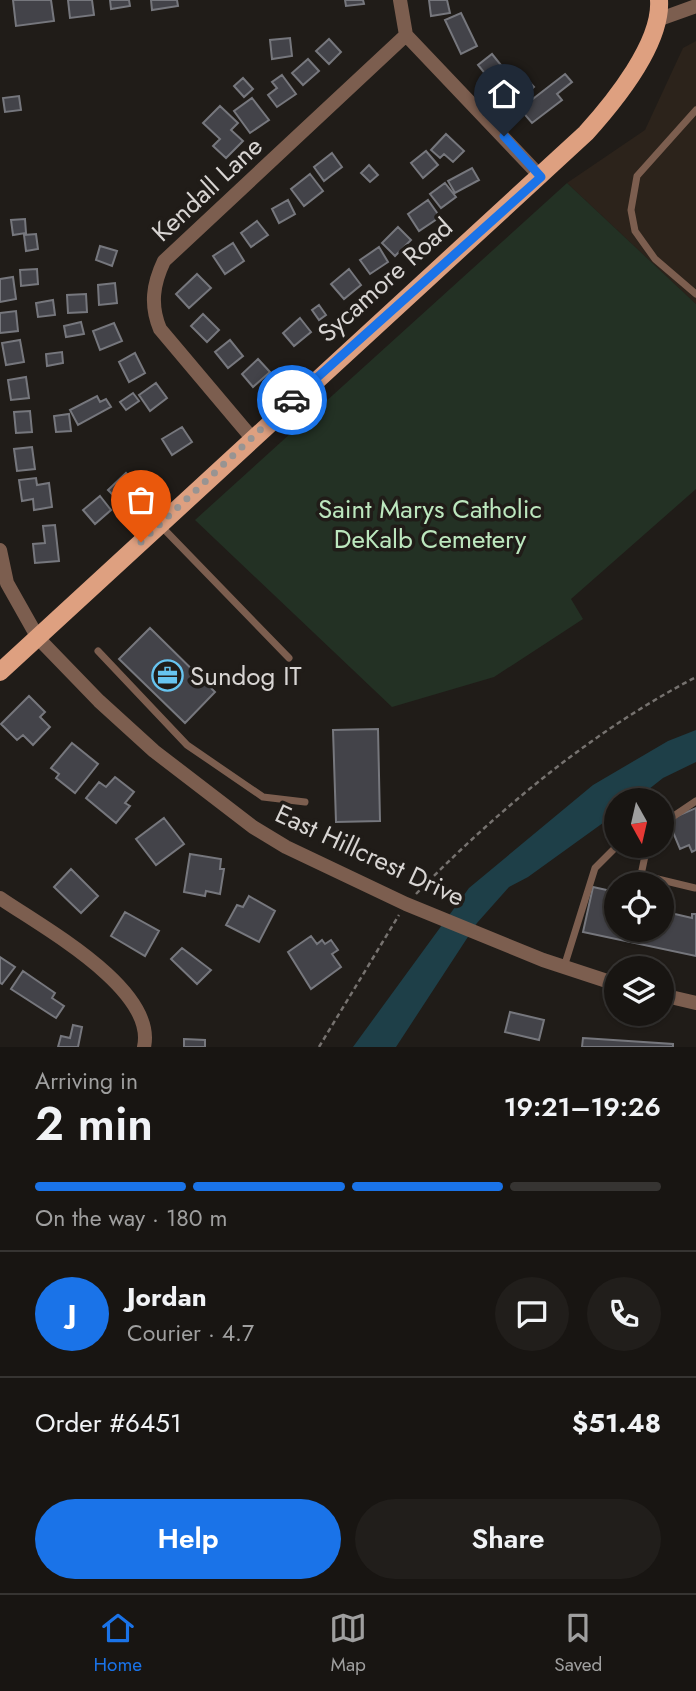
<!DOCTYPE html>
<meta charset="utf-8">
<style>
body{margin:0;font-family:Jost,sans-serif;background:#211e1b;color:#f1f3f6;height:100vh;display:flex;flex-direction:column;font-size:26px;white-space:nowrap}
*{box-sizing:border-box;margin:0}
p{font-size:23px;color:#9f9f9f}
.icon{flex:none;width:38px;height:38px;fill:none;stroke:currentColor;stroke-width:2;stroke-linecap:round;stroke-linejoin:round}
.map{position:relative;height:1047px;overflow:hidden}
.details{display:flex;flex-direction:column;background:#181512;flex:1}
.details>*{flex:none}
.needle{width:46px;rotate:172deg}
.tools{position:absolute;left:604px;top:788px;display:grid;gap:14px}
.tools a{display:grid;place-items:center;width:70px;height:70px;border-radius:50%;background:#181512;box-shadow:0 2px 5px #0004,0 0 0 2px #363432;font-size:35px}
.pin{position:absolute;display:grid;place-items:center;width:60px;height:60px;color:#fff;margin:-72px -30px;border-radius:50% 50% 50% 0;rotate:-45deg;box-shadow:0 0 7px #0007}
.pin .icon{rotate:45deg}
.courier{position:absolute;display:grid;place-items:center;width:70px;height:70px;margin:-35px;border:5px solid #1a73e8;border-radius:50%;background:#fff;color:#222;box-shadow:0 2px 9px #0007}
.summary em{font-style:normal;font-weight:600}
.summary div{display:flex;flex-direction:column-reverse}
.summary{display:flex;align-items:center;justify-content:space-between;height:119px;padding:0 35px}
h1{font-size:46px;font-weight:600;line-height:52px}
.bar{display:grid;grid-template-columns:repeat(4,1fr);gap:10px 7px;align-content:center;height:84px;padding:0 35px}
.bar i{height:9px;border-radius:5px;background:#363432}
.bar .selected{background:#1a73e8}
.bar p{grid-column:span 4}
.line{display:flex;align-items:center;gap:18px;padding:0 35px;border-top:2px solid #363432}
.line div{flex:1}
.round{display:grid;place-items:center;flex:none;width:74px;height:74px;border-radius:37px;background:#211e1b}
.cta{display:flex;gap:14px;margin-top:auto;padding:14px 35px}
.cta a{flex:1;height:80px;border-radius:42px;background:#1a73e8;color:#fff;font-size:28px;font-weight:600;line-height:80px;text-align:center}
.cta a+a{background:#211e1b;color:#f1f3f6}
.tabs{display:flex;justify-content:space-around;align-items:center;height:98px;border-top:2px solid #363432;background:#181512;font-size:19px;color:#9f9f9f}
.tabs a{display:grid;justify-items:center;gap:4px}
.tabs .selected{color:#1a73e8}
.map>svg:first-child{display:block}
</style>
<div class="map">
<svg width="696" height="1047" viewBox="0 0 696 1047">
<rect width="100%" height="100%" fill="#201c18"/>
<path fill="#2c231b" d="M 696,41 L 696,304 L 567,183 L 645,130 L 683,48 Z"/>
<path fill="#233124" d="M 567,183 L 696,304 L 696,489 L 571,599 L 583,619 L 494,677 L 392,707 L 195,520 Z"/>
<path fill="#1e3f48" d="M 696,730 L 696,762 L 663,778 L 635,800 L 616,800 L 614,815 L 528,877 L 509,887 L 477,923 L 396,1047 L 353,1047 L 469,888 L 593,785 L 668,741 Z"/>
<path fill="#434349" stroke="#76777d" stroke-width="2" d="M 13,0 L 51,0 L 54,21 L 16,26 Z
M 68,0 L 92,0 L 94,15 L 70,18 Z
M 110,0 L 129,0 L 130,6 L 111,9 Z
M 151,0 L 177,0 L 178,6 L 152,10 Z
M 345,0 L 363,0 L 364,4 L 346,6 Z
M 429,0 L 447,0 L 450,13 L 431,16 Z
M 461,13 L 477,46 L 461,54 L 445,20 Z
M 290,38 L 292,56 L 272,59 L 270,40 Z
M 329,39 L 341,52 L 329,64 L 316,51 Z
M 492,54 L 505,70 L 491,81 L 478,65 Z
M 308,59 L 319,71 L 303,85 L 292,73 Z
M 565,74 L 572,82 L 557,94 L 562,100 L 532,123 L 520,109 Z
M 282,75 L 296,94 L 277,107 L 268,95 L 277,88 L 272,82 Z
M 523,75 L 534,87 L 526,94 L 516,82 Z
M 243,78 L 253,89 L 244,97 L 234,86 Z
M 514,80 L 526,97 L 513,106 L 500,89 Z
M 19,96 L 21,110 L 5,112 L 3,98 Z
M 252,98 L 269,120 L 250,133 L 234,111 Z
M 220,106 L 238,123 L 231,130 L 243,141 L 226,158 L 213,146 L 220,139 L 203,123 Z
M 446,134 L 464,151 L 453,162 L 444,154 L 440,158 L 431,150 Z
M 426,151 L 438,165 L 423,178 L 411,163 Z
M 332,153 L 342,167 L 324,181 L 314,167 Z
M 369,165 L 378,175 L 370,182 L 361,173 Z
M 472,168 L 479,180 L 455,193 L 448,181 Z
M 310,174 L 323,191 L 304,206 L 291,189 Z
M 445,183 L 456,197 L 441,208 L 430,194 Z
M 288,200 L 295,214 L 279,223 L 272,209 Z
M 428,200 L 440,217 L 419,231 L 408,214 Z
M 25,219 L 26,233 L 13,235 L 11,220 Z
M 257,221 L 268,235 L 251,247 L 241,233 Z
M 398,227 L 411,240 L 395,256 L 382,243 Z
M 36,234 L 38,249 L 26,251 L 24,235 Z
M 233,243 L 244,261 L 225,274 L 213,256 Z
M 100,246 L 117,251 L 112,266 L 96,260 Z
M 379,247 L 388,262 L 370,274 L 360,260 Z
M 37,269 L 38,284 L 21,286 L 20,270 Z
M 349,269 L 361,285 L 344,299 L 331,284 Z
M 197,274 L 211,288 L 189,308 L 176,294 Z
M 13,277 L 16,299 L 0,302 L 0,279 Z
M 115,283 L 117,303 L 99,305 L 98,285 Z
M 86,294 L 87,312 L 68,313 L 67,295 Z
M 53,300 L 55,315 L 38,317 L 36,303 Z
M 319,305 L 326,315 L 319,320 L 312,310 Z
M 16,311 L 18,331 L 0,333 L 0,313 Z
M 203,314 L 219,330 L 207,342 L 191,326 Z
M 300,318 L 311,332 L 294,346 L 283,333 Z
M 81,322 L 84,334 L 66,337 L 64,326 Z
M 114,323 L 122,341 L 100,350 L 93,331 Z
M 20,340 L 24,362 L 6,365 L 2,343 Z
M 230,340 L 243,356 L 228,368 L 215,352 Z
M 62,352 L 63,363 L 47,366 L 46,354 Z
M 135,353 L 145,373 L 129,382 L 119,362 Z
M 258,359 L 270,372 L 253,387 L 242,374 Z
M 26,377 L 29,398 L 11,400 L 8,380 Z
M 156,383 L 167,398 L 150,411 L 139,395 Z
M 133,393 L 139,401 L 126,410 L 120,402 Z
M 97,396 L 100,402 L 106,399 L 111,407 L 78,425 L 70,410 Z
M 30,411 L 32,432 L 16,433 L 14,412 Z
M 69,414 L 71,431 L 56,432 L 54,416 Z
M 182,427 L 192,442 L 172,455 L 162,439 Z
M 32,447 L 35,469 L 17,471 L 14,449 Z
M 126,473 L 139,486 L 121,503 L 108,490 Z
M 36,478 L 37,485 L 49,483 L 52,507 L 34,510 L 33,499 L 22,501 L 19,480 Z
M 100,496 L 111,510 L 95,524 L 83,510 Z
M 55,525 L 59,561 L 35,563 L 33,544 L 45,543 L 43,526 Z
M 150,628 L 215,692 L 185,723 L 119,659 Z
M 29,696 L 45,712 L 40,717 L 50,727 L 33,745 L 23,735 L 17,740 L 1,724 Z
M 378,729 L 380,821 L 336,822 L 333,730 Z
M 72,743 L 98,764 L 75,793 L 56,778 L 59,774 L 51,768 Z
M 115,777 L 134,792 L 125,803 L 130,806 L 116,823 L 86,798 L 99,782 L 106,787 Z
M 696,808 L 696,850 L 692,852 L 689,845 L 680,849 L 668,820 Z
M 164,818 L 184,844 L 156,865 L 136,839 Z
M 190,854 L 221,859 L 220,869 L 224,869 L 220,894 L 206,891 L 205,896 L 184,892 Z
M 71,869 L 98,896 L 81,913 L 54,887 Z
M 593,887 L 616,892 L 616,929 L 662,929 L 662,911 L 692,918 L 692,914 L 696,914 L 696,956 L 583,932 Z
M 249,896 L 275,911 L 259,942 L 226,925 L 237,905 L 243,907 Z
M 125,912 L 159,931 L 145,956 L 111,936 Z
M 311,936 L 317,944 L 322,940 L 325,944 L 331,940 L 338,950 L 332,954 L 341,967 L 311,989 L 288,952 Z
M 182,948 L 211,970 L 197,984 L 171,959 Z
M 0,957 L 15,967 L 2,984 L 0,983 Z
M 23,971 L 55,993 L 52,998 L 64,1006 L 56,1018 L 11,989 Z
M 510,1012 L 544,1020 L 539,1040 L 505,1032 Z
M 73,1025 L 82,1027 L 78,1047 L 58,1047 L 61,1036 L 70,1038 Z
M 583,1038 L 673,1044 L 673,1047 L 582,1047 Z
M 184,1039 L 205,1040 L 205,1047 L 184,1047 Z"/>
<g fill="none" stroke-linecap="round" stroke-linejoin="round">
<path stroke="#76726f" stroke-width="2.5" stroke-dasharray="5 3.5" stroke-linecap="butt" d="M 416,894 C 499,809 591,732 696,677
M 319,1047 L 399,915"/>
<path stroke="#7c5e4f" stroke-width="7" d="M 696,110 L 637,176 L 631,210 L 635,231 L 655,259 L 696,294
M 160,525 L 289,658
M 98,651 L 187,745 L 263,797 L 305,802
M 662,824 L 696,801
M 643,845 L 646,851 L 641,875 L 695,888
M 564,967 L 595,868 L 618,845"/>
<path stroke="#7c5e4f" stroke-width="14" d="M 400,0 L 406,35 L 541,177
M 660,19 L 696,6
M 251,437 L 160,329 C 150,305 153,284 164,261 L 406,35
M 0,898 C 42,927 157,989 144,1047"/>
<path stroke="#7c5e4f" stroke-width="14" d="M 0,550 L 7,583 L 38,638 L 99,701 L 154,751 L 253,827 L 286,847 L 406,904 L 543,960 L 616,984
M 662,995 L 696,1003"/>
<path stroke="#dea080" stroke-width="18" d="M 0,672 L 586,133 C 614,102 662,43 659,0"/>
</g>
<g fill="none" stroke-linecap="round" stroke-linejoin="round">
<path stroke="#989492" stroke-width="7" stroke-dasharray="0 12.6" d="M 141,542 L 292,400"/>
<path stroke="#1a73e8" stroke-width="9" d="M 292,400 L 541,177 L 504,136"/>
</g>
<defs>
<symbol id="office-ring" viewBox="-11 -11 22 22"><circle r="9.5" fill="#201c18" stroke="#67c4f0" stroke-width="1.5"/><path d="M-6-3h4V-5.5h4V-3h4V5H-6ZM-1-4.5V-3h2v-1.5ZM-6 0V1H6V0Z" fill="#67c4f0"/></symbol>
</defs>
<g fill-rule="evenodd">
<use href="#office-ring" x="150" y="658" width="35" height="35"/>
</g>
<g text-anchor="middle" stroke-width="7" stroke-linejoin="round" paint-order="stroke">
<g font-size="26" fill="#d8d5d3" stroke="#201c18">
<text transform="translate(207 189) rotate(-43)" y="9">Kendall Lane</text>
<text transform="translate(385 280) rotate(-42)" y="9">Sycamore Road</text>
<text transform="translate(370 855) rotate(25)" y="9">East Hillcrest Drive</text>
</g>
<g font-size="26" fill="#bce7be" stroke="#201c18">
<text x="430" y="518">Saint Marys Catholic<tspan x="430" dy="30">DeKalb Cemetery</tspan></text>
</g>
<g font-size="26" fill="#d8d5d3" stroke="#201c18" text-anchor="start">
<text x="190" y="685">Sundog IT</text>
</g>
</g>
</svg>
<div class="tools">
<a><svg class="needle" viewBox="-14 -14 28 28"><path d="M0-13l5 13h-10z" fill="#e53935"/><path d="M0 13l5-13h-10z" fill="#9f9f9f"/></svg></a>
<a><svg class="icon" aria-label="locate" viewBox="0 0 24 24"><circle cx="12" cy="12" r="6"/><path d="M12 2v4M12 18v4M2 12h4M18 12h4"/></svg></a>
<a><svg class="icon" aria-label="layers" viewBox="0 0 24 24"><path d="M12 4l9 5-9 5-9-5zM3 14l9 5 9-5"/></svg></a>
</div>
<div class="pin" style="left:141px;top:542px;background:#ea580c"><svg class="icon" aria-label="bag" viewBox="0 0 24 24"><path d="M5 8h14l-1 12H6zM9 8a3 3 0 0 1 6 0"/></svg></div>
<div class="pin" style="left:504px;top:136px;background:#1f2937"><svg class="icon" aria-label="home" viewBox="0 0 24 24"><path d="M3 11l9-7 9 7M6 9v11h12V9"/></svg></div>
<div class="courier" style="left:292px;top:400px"><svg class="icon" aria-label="car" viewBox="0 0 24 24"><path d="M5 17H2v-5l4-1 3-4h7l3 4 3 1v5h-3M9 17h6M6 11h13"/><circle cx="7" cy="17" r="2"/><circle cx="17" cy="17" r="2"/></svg></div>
</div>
<section class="details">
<div class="summary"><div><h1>2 min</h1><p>Arriving in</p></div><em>19:21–19:26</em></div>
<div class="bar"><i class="selected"></i><i class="selected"></i><i class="selected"></i><i></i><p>On the way · 180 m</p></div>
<div class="line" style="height:126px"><b class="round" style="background:#1a73e8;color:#fff">J</b><div><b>Jordan</b><p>Courier · 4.7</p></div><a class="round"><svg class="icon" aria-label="chat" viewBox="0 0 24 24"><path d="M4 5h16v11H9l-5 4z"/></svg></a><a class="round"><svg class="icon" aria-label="phone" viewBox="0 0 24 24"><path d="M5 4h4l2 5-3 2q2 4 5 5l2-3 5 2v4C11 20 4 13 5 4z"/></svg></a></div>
<div class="line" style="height:91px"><div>Order #6451</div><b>$51.48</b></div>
<div class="cta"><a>Help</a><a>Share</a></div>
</section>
<nav class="tabs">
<a class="selected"><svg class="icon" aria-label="home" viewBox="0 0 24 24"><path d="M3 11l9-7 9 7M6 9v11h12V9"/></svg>Home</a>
<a><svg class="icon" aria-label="map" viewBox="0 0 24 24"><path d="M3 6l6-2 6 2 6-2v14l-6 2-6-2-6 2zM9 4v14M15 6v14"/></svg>Map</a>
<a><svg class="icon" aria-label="saved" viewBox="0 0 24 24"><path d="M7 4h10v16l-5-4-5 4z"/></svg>Saved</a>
</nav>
